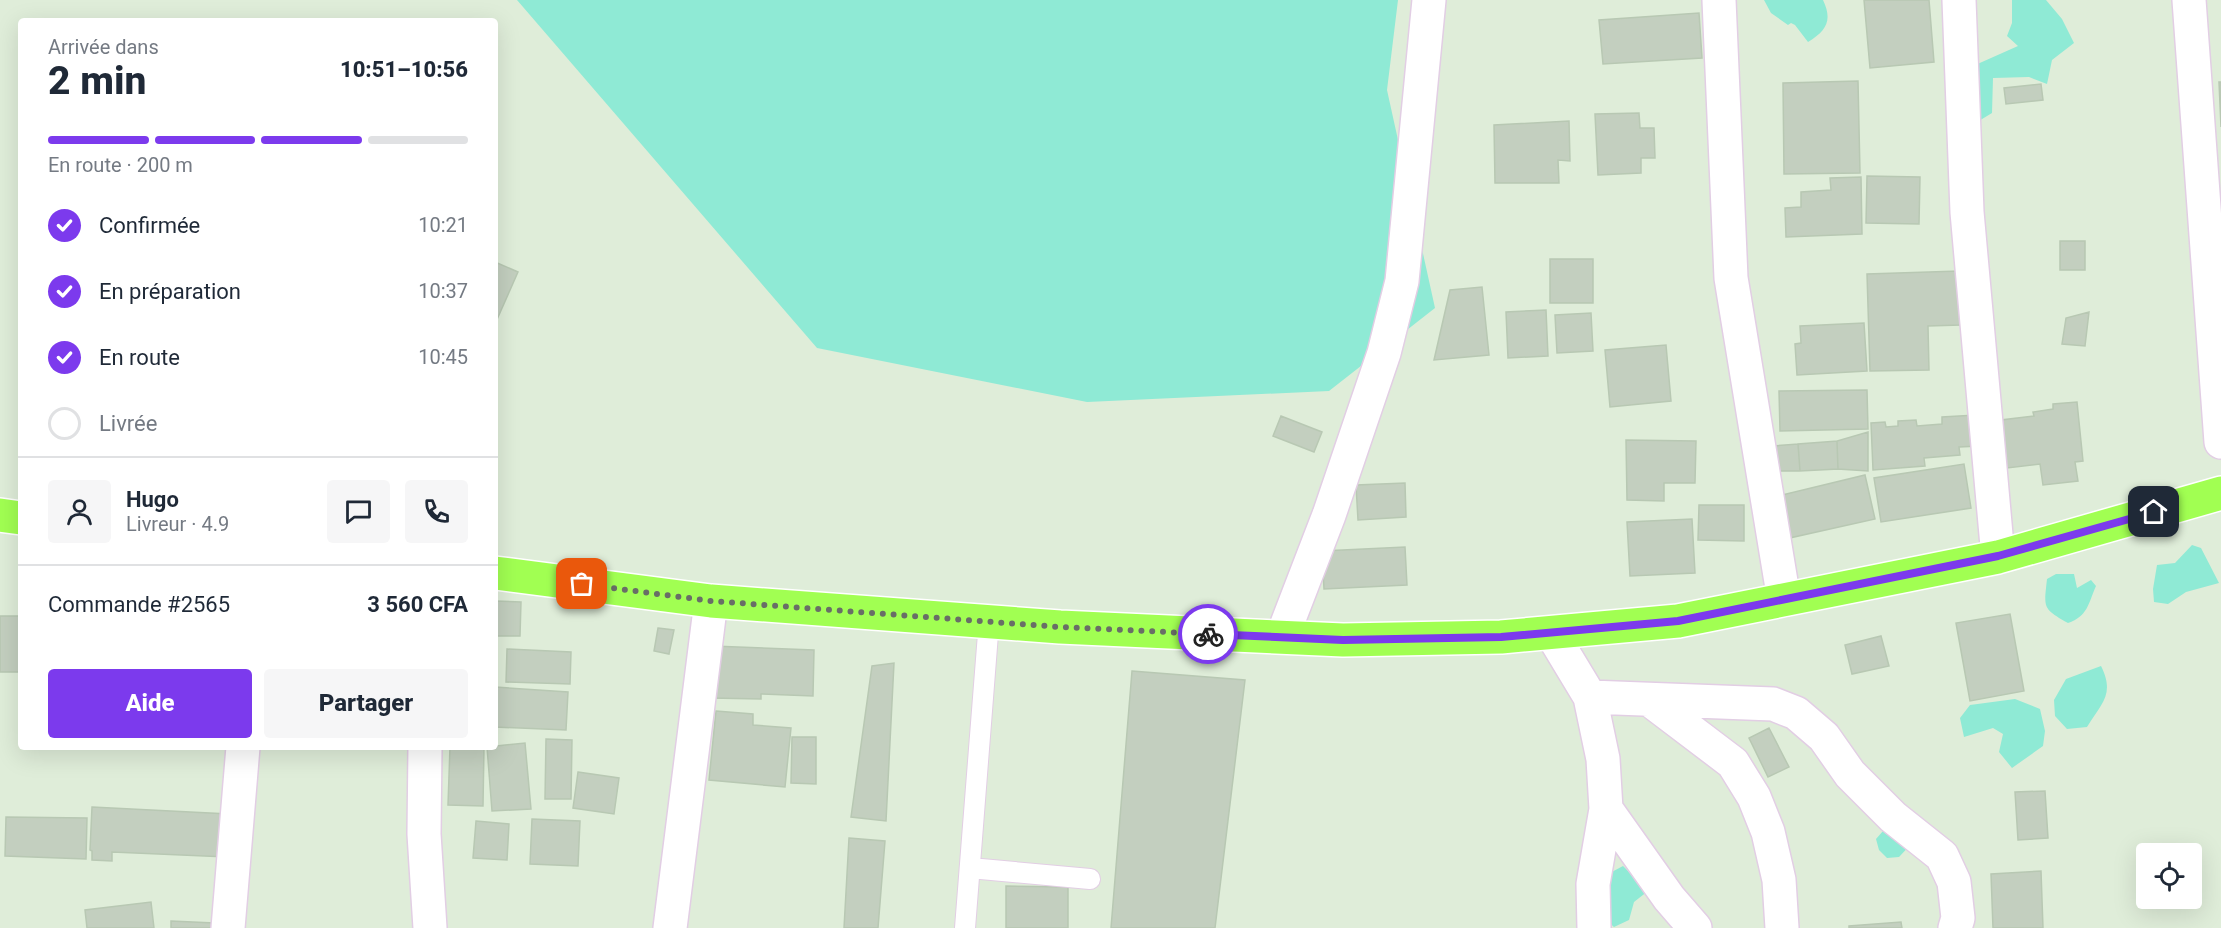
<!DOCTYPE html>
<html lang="fr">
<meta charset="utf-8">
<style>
body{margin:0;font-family:Roboto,sans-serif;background:#f6f6f7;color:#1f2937;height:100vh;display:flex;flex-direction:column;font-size:22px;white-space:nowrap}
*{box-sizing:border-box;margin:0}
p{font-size:20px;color:#747a83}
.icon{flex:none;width:33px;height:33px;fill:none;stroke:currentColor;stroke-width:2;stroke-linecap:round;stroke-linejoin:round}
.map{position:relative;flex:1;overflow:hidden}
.drawer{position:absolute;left:18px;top:18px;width:480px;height:732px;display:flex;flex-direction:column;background:#fff;border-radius:6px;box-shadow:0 6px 24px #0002}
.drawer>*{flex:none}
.tools{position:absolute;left:2136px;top:843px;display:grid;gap:12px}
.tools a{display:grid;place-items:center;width:66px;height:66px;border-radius:6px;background:#fff;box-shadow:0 6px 24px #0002;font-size:30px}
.pin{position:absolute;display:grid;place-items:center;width:51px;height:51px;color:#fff;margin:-26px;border-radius:12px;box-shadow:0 3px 9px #0006}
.courier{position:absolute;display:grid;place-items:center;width:60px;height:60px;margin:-30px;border:4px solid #7c3aed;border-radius:50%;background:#fff;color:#222;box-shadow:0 2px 8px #0007}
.head em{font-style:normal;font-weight:800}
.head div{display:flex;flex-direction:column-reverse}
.head{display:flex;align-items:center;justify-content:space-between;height:102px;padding:0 30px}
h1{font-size:39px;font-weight:800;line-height:45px}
.bar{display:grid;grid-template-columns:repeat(4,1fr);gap:9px 6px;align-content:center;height:72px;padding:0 30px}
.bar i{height:8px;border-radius:4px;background:#e0e1e3}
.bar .on{background:#7c3aed}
.bar p{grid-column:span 4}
.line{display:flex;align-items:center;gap:15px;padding:0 30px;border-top:2px solid #e0e1e3}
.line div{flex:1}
.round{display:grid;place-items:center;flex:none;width:63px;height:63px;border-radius:6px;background:#f6f6f7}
ol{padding:0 30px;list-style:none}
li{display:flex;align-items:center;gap:18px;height:66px}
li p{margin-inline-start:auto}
li .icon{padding:6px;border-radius:50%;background:#7c3aed;color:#fff;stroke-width:4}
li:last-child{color:#747a83}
li i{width:33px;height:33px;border:3px solid #e0e1e3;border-radius:50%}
.cta{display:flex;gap:12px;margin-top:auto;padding:12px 30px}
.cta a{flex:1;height:69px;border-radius:6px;background:#7c3aed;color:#fff;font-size:24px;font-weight:800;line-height:69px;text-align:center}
.cta a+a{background:#f6f6f7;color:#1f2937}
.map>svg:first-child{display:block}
</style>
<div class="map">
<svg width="2221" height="928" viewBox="0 0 2221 928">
<rect width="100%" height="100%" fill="#dfedd9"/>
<path fill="#8fead5" d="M 517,0 L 1398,0 L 1387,90 L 1435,308 L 1329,391 L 1087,402 L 817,348 Z
M 1764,0 L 1823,0 C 1833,21 1826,31 1808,42 L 1795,25 L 1791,23 L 1788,25 L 1771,13 Z
M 2012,0 L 2046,0 L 2062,19 L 2074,43 L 2052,60 L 2047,84 L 2029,77 L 1993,78 L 1992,113 L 1964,130 L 1973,66 L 2018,46 L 2007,36 L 2012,23 Z
M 2192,545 L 2201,548 L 2219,583 L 2186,592 L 2168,604 L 2154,602 L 2153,589 L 2157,565 L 2175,563 Z
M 2056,574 L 2074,574 L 2077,588 L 2091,580 L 2096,586 C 2088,604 2088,616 2068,623 C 2042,608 2044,608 2047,579 Z
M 2101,666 C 2115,694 2102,703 2087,727 L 2067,729 L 2055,716 L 2054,700 L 2066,679 Z
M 2015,699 L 2040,709 L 2045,731 L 2043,746 L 2012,768 L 1999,752 L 2003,734 L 1993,728 L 1964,737 L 1960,718 L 1970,705 Z
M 1890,823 L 1915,840 L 1899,857 L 1887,858 L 1879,850 L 1876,839 Z
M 1623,866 L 1648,891 L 1634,902 L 1629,920 L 1614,927 L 1603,917 L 1608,874 Z"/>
<path fill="#c3cfbf" stroke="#b8c8b3" stroke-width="1.5" d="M 1864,0 L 1929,0 L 1934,62 L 1870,68 Z
M 1699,13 L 1702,58 L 1603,64 L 1599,20 Z
M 1858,81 L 1860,173 L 1784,174 L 1783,83 Z
M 2219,82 L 2221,82 L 2221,127 Z
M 2041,84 L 2043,100 L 2006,104 L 2004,88 Z
M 1639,113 L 1640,128 L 1654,128 L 1655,158 L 1641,158 L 1641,173 L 1598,175 L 1595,114 Z
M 1569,121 L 1570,161 L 1558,160 L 1559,183 L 1495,183 L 1494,125 Z
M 1867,176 L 1920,177 L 1919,224 L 1866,223 Z
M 1861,177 L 1862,234 L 1786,237 L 1785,208 L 1801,207 L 1801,192 L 1831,190 L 1830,178 Z
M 2060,241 L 2085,241 L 2085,270 L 2060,270 Z
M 1550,259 L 1593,259 L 1593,303 L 1550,303 Z
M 495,262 L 518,272 L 495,324 Z
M 1959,271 L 1960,325 L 1928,326 L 1929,370 L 1870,371 L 1867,274 Z
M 1482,287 L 1489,355 L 1434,360 L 1450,290 Z
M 1546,310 L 1548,356 L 1508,358 L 1506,312 Z
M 2089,312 L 2085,346 L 2062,344 L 2066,318 Z
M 1591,313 L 1593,351 L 1557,353 L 1555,315 Z
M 1864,323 L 1867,371 L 1797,375 L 1795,344 L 1801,343 L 1800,326 Z
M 1666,345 L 1671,401 L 1610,407 L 1605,350 Z
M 1867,390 L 1868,429 L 1780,431 L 1779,391 Z
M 2077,402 L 2083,461 L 2075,462 L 2078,481 L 2043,485 L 2040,464 L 2007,468 L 2001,420 L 2034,416 L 2033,412 L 2053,409 L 2053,404 Z
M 1976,415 L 1979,446 L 1959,447 L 1960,455 L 1924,458 L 1925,466 L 1873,470 L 1871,423 L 1885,422 L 1886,427 L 1898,426 L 1898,421 L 1916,420 L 1917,426 L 1942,424 L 1942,417 Z
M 1281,416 L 1322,432 L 1314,452 L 1273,436 Z
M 1868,432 L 1868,471 L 1838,469 L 1837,441 Z
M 1626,440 L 1696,441 L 1695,483 L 1664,483 L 1664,501 L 1627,500 Z
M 1837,441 L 1838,469 L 1800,471 L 1798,444 Z
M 1798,444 L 1800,471 L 1775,471 L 1773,446 Z
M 1964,464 L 1971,508 L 1881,522 L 1874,478 Z
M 1865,475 L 1875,519 L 1785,539 L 1778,510 L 1786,509 L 1782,495 Z
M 1405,483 L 1406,517 L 1358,520 L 1356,485 Z
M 1699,505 L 1744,505 L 1744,541 L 1698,540 Z
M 1692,519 L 1695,573 L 1630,576 L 1627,522 Z
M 1405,547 L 1407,585 L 1324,589 L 1322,551 Z
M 495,601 L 521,602 L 520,636 L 495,636 Z
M 2010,614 L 2024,691 L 1970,701 L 1956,623 Z
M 0,616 L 21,616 L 21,672 L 0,672 Z
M 658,628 L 674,630 L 669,654 L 654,651 Z
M 1881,636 L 1889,666 L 1852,674 L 1845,645 Z
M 712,646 L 814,650 L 813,696 L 761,694 L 761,699 L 710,698 Z
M 507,649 L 571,652 L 570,684 L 506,682 Z
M 894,663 L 886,821 L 851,817 L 872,666 Z
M 1132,671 L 1245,680 L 1215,928 L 1111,928 Z
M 495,687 L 568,692 L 566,730 L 495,727 Z
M 716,711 L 753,714 L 753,725 L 791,728 L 785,787 L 709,780 Z
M 1769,728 L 1789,767 L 1768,777 L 1749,738 Z
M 792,737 L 816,737 L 816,784 L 791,783 Z
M 546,739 L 572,740 L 571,799 L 545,799 Z
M 525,743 L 531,809 L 492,811 L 487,747 Z
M 450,747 L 484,747 L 483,806 L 448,805 Z
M 578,772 L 619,778 L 614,814 L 573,808 Z
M 2045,791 L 2048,838 L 2018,840 L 2015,792 Z
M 92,807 L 229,814 L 227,857 L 112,852 L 112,861 L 92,860 L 92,851 L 90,850 Z
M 6,817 L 87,818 L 86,859 L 5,856 Z
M 532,819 L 580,821 L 578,866 L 530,864 Z
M 476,821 L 509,824 L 507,860 L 473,858 Z
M 849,838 L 885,841 L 878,928 L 844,928 Z
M 2041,871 L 2043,928 L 1993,928 L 1991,874 Z
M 1006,886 L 1068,887 L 1068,928 L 1006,928 Z
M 151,902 L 154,928 L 87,928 L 85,910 Z
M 171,921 L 214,923 L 214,928 L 171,928 Z
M 1901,922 L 1902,928 L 1849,928 L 1849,926 Z"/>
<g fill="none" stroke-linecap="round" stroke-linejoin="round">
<defs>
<path id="lane" d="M 970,868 L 1090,879
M 965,928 L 989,621"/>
<path id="street" d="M 1719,0 L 1731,278 L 1784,600
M 1959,0 L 1967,212 L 1998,557
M 2189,0 L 2221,442
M 1552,634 L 1590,697 L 1603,759 L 1606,809 L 1593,884 L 1594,928
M 1282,637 L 1329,515 L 1384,353 L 1402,281 L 1429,0
M 1590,697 L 1773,704 L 1796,713 L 1824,737 L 1850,774 L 1893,817 L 1942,856 L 1954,882 L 1958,918 L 1955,928
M 1650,700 L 1733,763 L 1754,797 L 1768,832 L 1779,880 L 1782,928
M 425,747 L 424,834 L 430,928
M 1606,809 L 1669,898 L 1695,928
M 228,928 L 243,747
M 670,928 L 711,601"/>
<path id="highway" d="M 0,515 L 21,518
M 495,573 L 711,601 L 1060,627 L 1343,640 L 1501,637 L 1678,621 L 1998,557 L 2221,493"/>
</defs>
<use href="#lane" stroke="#e2cee4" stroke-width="22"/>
<use href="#street" stroke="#e2cee4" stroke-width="36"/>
<use href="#highway" stroke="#fff" stroke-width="36"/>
<use href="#lane" stroke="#fff" stroke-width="20"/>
<use href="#street" stroke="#fff" stroke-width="33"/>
<use href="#highway" stroke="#a1ff52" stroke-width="33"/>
</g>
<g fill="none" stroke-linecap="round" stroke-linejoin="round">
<path stroke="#696e67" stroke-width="6" stroke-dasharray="0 10.8" d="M 582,584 L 711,601 L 1060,627 L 1208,634"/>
<path stroke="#7c3aed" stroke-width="8" d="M 1208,634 L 1343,640 L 1501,637 L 1678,621 L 1998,556 L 2154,512"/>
</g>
</svg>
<div class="tools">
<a><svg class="icon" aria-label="locate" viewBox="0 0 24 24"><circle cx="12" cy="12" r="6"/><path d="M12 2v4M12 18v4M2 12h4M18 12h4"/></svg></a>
</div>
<div class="pin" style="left:582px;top:584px;background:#ea580c"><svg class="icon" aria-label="bag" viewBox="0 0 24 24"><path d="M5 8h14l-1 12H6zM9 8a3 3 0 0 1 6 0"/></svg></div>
<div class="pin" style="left:2154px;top:512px;background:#1f2937"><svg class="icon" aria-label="home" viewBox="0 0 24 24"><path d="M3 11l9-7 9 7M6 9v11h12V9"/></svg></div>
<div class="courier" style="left:1208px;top:634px"><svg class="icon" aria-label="bike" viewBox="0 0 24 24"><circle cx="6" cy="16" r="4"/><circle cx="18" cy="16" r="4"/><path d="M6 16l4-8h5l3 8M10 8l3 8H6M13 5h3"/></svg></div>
<section class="drawer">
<div class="head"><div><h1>2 min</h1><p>Arrivée dans</p></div><em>10:51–10:56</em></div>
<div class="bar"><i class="on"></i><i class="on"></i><i class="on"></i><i></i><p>En route · 200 m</p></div>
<ol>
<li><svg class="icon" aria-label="check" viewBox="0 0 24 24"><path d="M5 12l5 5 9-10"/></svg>Confirmée<p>10:21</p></li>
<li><svg class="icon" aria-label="check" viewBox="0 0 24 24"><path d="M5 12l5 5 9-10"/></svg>En préparation<p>10:37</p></li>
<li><svg class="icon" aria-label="check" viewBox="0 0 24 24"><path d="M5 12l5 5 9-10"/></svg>En route<p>10:45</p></li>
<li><i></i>Livrée</li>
</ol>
<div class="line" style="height:108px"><a class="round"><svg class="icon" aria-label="person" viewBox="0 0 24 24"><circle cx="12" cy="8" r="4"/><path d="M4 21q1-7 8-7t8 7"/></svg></a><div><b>Hugo</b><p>Livreur · 4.9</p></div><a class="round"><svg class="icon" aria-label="chat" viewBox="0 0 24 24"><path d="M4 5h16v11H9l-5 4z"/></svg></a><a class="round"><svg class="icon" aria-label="phone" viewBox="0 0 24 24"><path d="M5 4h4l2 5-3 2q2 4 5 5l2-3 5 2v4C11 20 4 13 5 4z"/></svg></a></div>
<div class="line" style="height:78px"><div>Commande #2565</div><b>3 560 CFA</b></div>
<div class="cta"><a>Aide</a><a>Partager</a></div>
</section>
</div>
